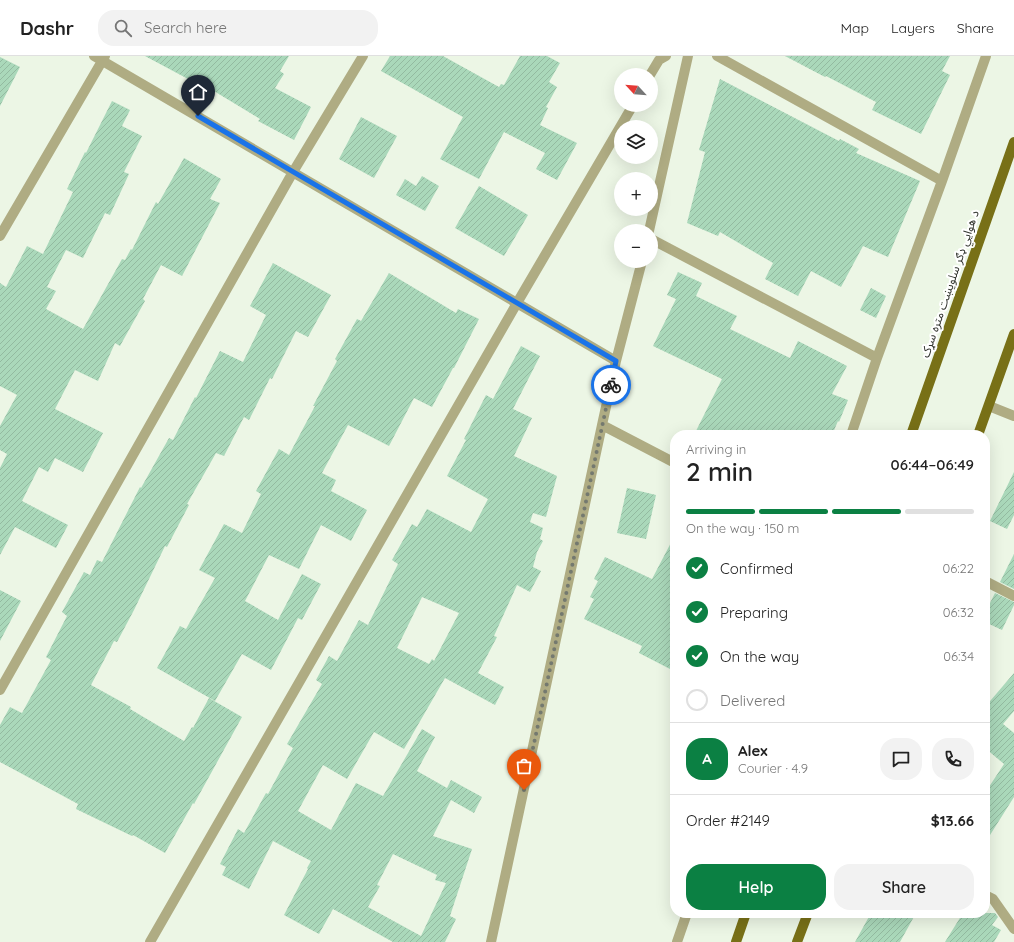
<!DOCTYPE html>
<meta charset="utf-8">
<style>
body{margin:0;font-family:Quicksand,"Noto Sans Arabic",sans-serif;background:#f2f2f2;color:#222;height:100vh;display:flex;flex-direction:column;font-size:15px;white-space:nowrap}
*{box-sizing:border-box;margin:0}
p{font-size:13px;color:#767676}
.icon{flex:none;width:22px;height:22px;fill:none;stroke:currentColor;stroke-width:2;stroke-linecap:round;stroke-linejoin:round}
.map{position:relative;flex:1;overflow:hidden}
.details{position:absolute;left:670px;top:374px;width:320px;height:488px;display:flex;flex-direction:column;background:#fff;border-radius:16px;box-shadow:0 4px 16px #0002}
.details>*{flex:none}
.needle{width:26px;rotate:296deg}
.tools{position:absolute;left:614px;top:12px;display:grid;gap:8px}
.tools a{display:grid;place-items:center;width:44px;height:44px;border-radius:50%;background:#fff;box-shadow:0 4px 16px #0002;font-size:20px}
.pin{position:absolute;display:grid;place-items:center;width:34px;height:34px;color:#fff;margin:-41px -17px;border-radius:50% 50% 50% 0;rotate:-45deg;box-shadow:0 0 4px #0007}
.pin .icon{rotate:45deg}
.courier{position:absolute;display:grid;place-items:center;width:40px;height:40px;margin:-20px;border:3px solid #1a73e8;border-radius:50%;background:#fff;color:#222;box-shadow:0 1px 5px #0007}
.head em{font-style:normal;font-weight:600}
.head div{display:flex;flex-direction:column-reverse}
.head{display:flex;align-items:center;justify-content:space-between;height:68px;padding:0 16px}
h1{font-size:26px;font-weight:600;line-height:30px}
.bar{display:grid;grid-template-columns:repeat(4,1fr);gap:6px 4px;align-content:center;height:48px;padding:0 16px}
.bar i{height:5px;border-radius:3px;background:#e0e0e0}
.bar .current{background:#0b8043}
.bar p{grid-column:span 4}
.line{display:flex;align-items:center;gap:10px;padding:0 16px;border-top:1px solid #e0e0e0}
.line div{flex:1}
.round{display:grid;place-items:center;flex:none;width:42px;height:42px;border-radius:16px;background:#f2f2f2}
ol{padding:0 16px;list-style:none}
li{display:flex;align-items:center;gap:12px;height:44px}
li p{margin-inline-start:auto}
li .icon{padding:4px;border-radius:50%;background:#0b8043;color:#fff;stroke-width:4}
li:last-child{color:#767676}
li i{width:22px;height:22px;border:2px solid #e0e0e0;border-radius:50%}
.action{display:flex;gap:8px;margin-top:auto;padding:8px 16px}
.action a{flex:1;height:46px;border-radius:16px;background:#0b8043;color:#fff;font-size:16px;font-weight:600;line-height:46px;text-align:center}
.action a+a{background:#f2f2f2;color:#222}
header{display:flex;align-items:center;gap:24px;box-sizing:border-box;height:56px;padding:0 20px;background:#fff;border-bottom:1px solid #e0e0e0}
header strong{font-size:19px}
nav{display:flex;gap:22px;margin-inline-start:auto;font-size:14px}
.search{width:280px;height:36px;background:#f2f2f2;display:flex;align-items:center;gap:10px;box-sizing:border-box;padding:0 14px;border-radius:16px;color:#767676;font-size:15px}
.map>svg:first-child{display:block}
</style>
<header>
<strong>Dashr</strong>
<div class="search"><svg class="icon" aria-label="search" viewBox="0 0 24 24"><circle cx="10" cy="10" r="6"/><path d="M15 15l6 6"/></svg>Search here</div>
<nav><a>Map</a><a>Layers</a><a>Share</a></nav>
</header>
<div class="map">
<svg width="1014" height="886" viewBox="0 0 1014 886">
<defs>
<pattern id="building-hatch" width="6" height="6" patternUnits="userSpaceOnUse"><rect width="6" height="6" fill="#aad8ba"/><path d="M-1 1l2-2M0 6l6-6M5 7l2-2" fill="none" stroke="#93baa0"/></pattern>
</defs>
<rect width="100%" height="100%" fill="#ecf6e5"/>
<path fill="url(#building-hatch)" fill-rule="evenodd" d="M 145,0 L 289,0 L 280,15 L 284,18 L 275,32 L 311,51 L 294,84 L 258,65 L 260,63 L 204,29 L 203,31 Z
M 390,0 L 443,0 L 499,31 L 501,28 L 504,29 L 520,0 L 547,0 L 560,7 L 549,26 L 557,31 L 546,51 L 548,52 L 540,69 L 577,87 L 557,124 L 536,113 L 545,97 L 504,76 L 479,123 L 440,103 L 463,61 L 381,15 Z
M 785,0 L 950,0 L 942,15 L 950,19 L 921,78 L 872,54 L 876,46 L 826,20 L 825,21 Z
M 0,1 L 20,11 L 0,50 Z
M 720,23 L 839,85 L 840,83 L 859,93 L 856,97 L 920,125 L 888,201 L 863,190 L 841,231 L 811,215 L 798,240 L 765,223 L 773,207 L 720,176 L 718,180 L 687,167 L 705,96 L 699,94 Z
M 112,45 L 130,54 L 122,70 L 142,80 L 124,116 L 129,118 L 110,159 L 105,157 L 83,202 L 66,194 L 47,231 L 56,235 L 46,253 L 83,273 L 122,203 L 125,204 L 131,193 L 132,194 L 156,146 L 158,148 L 184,102 L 221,123 L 210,143 L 220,147 L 182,220 L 161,209 L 143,243 L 145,245 L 120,290 L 115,287 L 98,325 L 75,314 L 55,353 L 103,377 L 83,416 L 55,402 L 48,416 L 39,411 L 22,445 L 68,469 L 56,492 L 15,471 L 0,499 L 0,412 L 7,398 L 0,394 L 0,370 L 17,339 L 0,330 L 0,227 L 6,231 L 27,190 L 43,198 L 73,136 L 67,133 L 85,96 L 86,97 Z
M 361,61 L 397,80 L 374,122 L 339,103 Z
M 422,120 L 439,130 L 425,155 L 396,139 L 405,123 L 416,130 Z
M 479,130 L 528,159 L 504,200 L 455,172 Z
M 273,207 L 331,239 L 308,281 L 296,275 L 272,323 L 270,322 L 249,364 L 244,361 L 224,400 L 216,397 L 187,448 L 189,449 L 167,491 L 165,490 L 134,554 L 117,586 L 114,585 L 91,629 L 131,651 L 130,653 L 184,685 L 192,671 L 193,672 L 209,642 L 242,661 L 194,748 L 193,747 L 165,797 L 133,779 L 132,780 L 76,753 L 78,748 L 0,706 L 0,669 L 10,651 L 22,657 L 51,604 L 46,601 L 67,560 L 62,556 L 84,516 L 90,519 L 97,504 L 102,506 L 140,431 L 141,432 L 169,382 L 173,384 L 195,341 L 196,342 L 220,295 L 243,306 L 266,259 L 250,250 Z
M 678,216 L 702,227 L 696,240 L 737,260 L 730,273 L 790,302 L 798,285 L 847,310 L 832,338 L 848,344 L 839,366 L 838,365 L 832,379 L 694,379 L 722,323 L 653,290 L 676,243 L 667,239 Z
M 389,217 L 456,257 L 458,253 L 479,263 L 454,312 L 453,312 L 432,351 L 414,342 L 389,390 L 348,369 L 322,417 L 336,424 L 331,435 L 367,454 L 351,485 L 321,469 L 299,513 L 269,499 L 245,545 L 278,564 L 302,518 L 321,528 L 302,564 L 298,562 L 271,614 L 242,598 L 215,645 L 157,612 L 180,570 L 186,573 L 215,522 L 199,514 L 224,468 L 242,477 L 261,438 L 256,435 L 279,393 L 289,399 L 315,350 L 313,350 L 337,305 L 335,303 L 357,263 L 361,265 Z
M 871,232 L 886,240 L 876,262 L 860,254 Z
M 521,290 L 540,300 L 513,353 L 532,362 L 514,400 L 557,420 L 546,461 L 533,457 L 530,466 L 543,472 L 540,483 L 543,485 L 537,496 L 533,511 L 541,515 L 530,536 L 517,529 L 494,580 L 497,581 L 478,617 L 504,631 L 495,649 L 445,622 L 404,693 L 374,676 L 347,723 L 323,709 L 298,755 L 331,774 L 356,727 L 383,740 L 422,673 L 435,681 L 417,715 L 447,732 L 451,724 L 482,741 L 474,757 L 451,744 L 433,780 L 472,793 L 450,860 L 456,863 L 445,886 L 393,886 L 333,853 L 319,878 L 284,859 L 308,813 L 307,812 L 311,805 L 273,785 L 249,833 L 222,819 L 226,811 L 220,808 L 238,773 L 244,777 L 266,737 L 268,738 L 293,692 L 287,688 L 322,628 L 316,624 L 329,600 L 337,605 L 359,564 L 368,569 L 398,508 L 392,504 L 412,468 L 417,471 L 427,453 L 471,476 L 488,443 L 447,420 L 466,384 L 464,383 L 486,339 L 493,343 ZM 422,541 L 459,557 L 434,605 L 432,603 L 429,608 L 397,592 ZM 393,798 L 437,819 L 435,824 L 446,827 L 421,880 L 368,851 L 380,830 L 377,829 Z
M 1014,416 L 1014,459 L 1007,473 L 990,465 Z
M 627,432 L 656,439 L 646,483 L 617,477 Z
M 675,479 L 675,602 L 670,613 L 639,597 L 642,590 L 584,563 L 594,543 L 590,541 L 598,525 L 594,523 L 605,501 L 652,523 Z
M 1014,498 L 1014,533 L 1000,526 Z
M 0,534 L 21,545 L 0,585 Z
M 995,537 L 1014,546 L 1014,549 L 1002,574 L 985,566 L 985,557 Z
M 1014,617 L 1014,655 L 1003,668 L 1014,677 L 1014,741 L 985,787 L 985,737 L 1004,708 L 985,692 L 985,651 Z
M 871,857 L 916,857 L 900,886 L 855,886 Z
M 963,857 L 995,857 L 998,861 L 992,869 L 1001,874 L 994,886 L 945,886 Z"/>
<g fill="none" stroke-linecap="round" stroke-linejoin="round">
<path stroke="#afac83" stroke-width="10" d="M 94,0 L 616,305
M 717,0 L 942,125
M 650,19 L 659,4 L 666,0
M 649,175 L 688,0
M 0,180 L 105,0
M 651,183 L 877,302
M 989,350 L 1014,360
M 602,369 L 675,407
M 851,379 L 877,302 L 942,125 L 986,0
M 985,525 L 1014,540
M 0,634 L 293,116 L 363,0
M 985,839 L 993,843 L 1014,873
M 150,886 L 517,247 L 633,49
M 491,886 L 602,369 L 616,305 L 642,205
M 677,886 L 687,857"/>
<path stroke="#787017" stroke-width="10" d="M 911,379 L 1014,86
M 978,379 L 1014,278
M 736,886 L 746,857
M 797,886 L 808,857"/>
</g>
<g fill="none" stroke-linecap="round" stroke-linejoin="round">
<path stroke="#74796f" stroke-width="4" stroke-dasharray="0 7.2" d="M 524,734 L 611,329"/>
<path stroke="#1a73e8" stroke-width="5" d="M 198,60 L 616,305 L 611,329"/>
</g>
<g text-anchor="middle" stroke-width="4" stroke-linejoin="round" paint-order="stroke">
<g font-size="12" fill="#333630" stroke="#fff">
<text transform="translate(950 228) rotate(-71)" y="4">د هوايي ډګر سلویښت متره سړک</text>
</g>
</g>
</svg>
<div class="tools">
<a><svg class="needle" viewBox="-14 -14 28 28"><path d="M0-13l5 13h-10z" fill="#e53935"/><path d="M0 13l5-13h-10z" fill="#767676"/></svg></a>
<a><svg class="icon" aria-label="layers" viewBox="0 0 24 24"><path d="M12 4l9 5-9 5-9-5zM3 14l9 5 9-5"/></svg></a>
<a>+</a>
<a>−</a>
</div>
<div class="pin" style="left:524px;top:734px;background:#ea580c"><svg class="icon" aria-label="bag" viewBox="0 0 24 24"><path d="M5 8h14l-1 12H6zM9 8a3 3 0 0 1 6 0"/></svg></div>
<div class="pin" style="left:198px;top:60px;background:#1f2937"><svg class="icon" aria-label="home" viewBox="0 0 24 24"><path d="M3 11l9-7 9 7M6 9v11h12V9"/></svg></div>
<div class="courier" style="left:611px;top:329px"><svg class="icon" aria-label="bike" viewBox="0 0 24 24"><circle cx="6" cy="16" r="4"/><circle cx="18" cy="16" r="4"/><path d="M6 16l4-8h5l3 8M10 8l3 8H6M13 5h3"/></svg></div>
<section class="details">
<div class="head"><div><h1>2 min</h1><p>Arriving in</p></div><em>06:44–06:49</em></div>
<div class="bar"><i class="current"></i><i class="current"></i><i class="current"></i><i></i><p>On the way · 150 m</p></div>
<ol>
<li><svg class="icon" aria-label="check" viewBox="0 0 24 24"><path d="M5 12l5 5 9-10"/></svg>Confirmed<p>06:22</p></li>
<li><svg class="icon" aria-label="check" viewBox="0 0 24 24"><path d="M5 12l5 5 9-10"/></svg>Preparing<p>06:32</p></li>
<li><svg class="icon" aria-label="check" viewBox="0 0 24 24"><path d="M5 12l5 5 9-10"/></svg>On the way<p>06:34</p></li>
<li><i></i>Delivered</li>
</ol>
<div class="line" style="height:72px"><b class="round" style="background:#0b8043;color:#fff">A</b><div><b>Alex</b><p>Courier · 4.9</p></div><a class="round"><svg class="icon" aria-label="chat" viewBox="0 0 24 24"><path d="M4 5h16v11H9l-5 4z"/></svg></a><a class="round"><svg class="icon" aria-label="phone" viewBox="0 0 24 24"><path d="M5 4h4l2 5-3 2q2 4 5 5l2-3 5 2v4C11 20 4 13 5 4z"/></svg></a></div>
<div class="line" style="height:52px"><div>Order #2149</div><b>$13.66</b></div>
<div class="action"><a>Help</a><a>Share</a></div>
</section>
</div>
